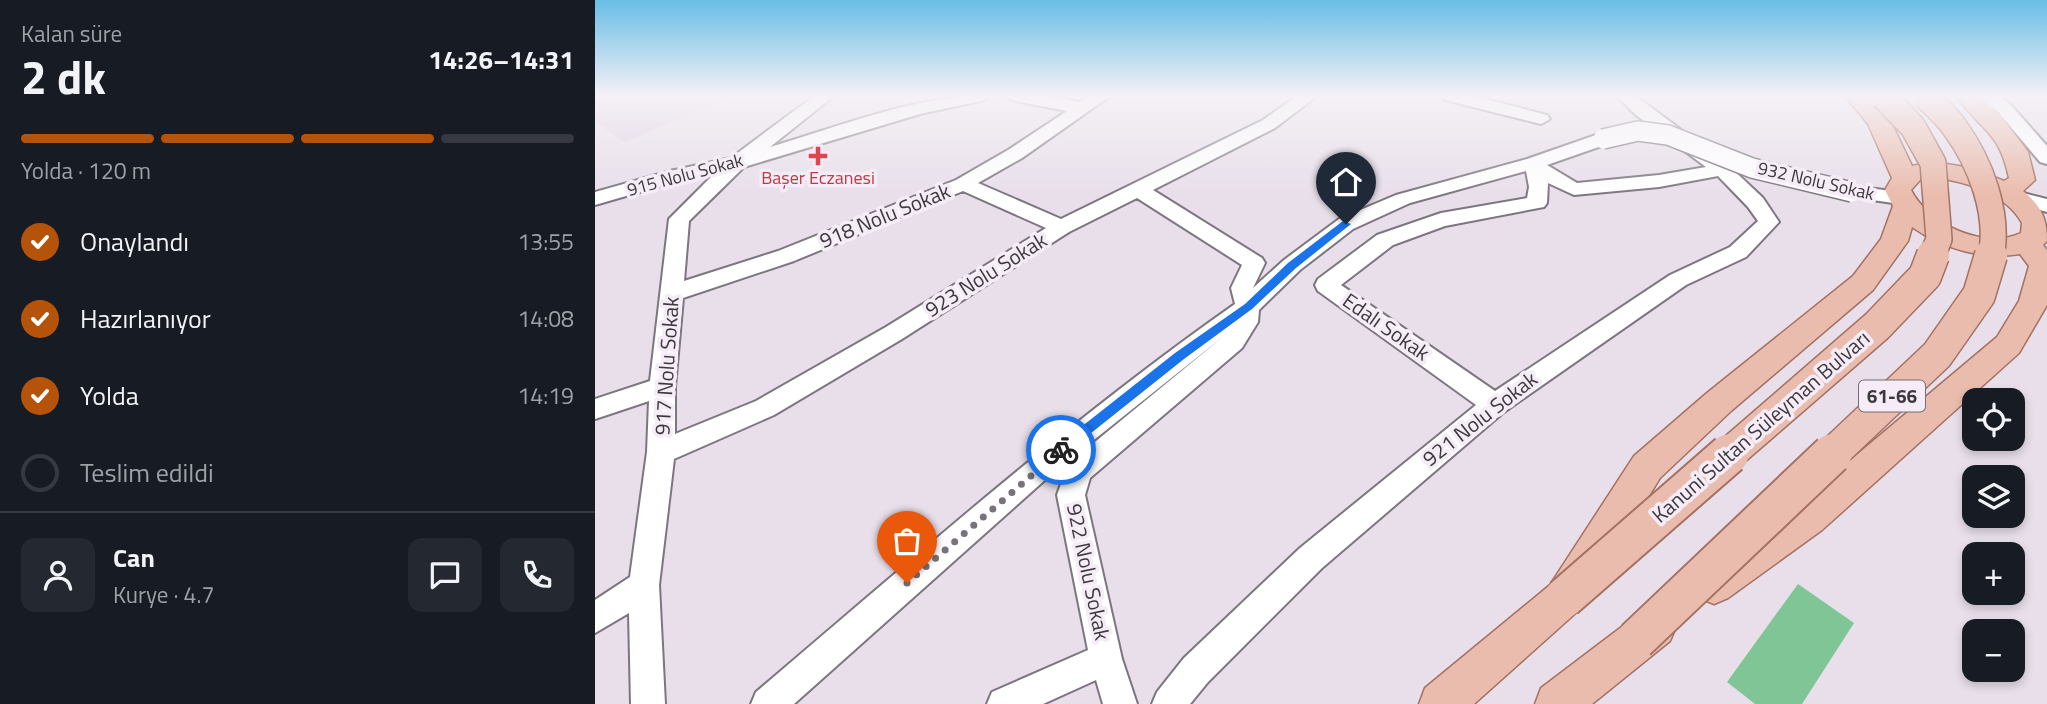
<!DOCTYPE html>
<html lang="tr">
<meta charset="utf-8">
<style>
body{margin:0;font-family:"Titillium Web",sans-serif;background:#242831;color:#f1f3f6;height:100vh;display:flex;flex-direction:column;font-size:26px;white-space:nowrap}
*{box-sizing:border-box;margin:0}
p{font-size:23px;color:#9ea1a6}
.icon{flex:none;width:38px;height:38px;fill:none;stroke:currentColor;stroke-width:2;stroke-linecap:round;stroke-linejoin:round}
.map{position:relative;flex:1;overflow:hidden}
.panel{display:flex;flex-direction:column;background:#171b24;width:595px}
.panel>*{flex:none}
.controls{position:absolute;left:1367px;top:388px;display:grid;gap:14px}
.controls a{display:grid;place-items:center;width:63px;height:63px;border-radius:14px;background:#171b24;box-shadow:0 4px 10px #0003;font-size:35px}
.pin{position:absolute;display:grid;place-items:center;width:60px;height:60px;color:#fff;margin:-72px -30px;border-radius:50% 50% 50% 0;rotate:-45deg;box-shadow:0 0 7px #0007}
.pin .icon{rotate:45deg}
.courier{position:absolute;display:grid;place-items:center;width:70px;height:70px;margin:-35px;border:5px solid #1a73e8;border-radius:50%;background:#fff;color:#222;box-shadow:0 2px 9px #0007}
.headline em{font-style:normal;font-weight:700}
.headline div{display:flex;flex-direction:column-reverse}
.headline{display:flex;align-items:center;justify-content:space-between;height:119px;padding:0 21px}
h1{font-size:46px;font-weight:700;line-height:52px}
.bar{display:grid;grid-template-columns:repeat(4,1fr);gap:10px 7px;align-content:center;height:84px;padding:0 21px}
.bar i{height:9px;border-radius:5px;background:#363941}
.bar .selected{background:#b45309}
.bar p{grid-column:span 4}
.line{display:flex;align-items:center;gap:18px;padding:0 21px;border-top:2px solid #363941}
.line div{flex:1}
.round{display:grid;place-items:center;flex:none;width:74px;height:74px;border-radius:14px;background:#242831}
ol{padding:0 21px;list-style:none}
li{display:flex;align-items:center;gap:21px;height:77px}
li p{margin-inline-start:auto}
li .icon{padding:7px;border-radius:50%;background:#b45309;color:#fff;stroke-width:4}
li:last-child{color:#9ea1a6}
li i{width:38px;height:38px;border:4px solid #363941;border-radius:50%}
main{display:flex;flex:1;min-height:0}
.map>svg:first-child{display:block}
</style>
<main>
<section class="panel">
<div class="headline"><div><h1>2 dk</h1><p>Kalan süre</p></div><em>14:26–14:31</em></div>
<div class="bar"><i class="selected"></i><i class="selected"></i><i class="selected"></i><i></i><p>Yolda · 120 m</p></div>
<ol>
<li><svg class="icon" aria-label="check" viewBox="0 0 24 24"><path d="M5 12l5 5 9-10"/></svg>Onaylandı<p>13:55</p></li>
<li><svg class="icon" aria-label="check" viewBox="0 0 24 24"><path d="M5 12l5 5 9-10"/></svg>Hazırlanıyor<p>14:08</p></li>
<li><svg class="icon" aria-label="check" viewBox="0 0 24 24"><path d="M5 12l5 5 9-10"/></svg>Yolda<p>14:19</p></li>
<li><i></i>Teslim edildi</li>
</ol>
<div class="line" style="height:126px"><a class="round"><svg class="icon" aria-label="person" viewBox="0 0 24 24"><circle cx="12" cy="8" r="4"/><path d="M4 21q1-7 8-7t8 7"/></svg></a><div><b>Can</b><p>Kurye · 4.7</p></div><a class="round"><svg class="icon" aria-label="chat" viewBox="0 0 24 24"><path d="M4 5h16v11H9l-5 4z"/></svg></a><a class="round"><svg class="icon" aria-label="phone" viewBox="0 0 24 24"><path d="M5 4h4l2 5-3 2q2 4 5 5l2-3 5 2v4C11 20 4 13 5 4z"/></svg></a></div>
</section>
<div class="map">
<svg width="1452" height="704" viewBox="0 0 1452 704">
<rect width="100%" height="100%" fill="#e8dfea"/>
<path fill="#e0d1e3" d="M 0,96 L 137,96 L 30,142 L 0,122 Z"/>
<path fill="#7fc596" d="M 1203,584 L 1259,623 L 1207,704 L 1160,704 L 1132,682 Z"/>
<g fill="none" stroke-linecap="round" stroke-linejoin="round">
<defs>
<path id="minor" d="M 219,96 L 239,96 L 175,147 C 246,126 318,96 392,96 L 390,100 L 325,114 L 149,167 L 94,221 L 89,281 L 183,251 L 361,180 L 413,150 L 472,111 L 420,101 L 412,96 L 453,96 L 485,102 L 494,96 L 515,96 L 427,158 L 383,183 L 466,219 L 668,120 L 702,96 L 722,96 L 680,128 L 558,190 L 667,258 L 670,263 L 658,288 L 689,260 L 744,219 L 801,195 L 932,159 L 1001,135 L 1008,133 L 1017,139 L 1015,143 L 952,165 L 982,183 L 1064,175 L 1111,167 L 1041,115 L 1022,96 L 1041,96 L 1133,165 L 1168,198 L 1184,222 L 1151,257 L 1091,285 L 909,412 L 727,568 L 613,682 L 595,704 L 557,704 L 562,692 L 589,658 L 705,548 L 881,405 L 723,291 L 720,285 L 723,279 L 782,235 L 846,213 L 932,198 L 934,187 L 931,171 L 815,203 L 758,229 L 705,270 L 664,310 L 663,322 L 647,348 L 495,478 L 490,495 L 527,659 L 542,704 L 508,704 L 501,680 L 448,704 L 392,704 L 397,692 L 493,650 L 462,495 L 473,464 L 629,336 L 460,471 L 199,704 L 156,704 L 161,692 C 318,559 472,422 640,304 L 636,288 L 647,265 L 542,198 L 474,232 L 307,339 L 179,415 L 79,459 L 64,585 L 70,704 L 36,704 L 34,613 L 0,633 L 0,600 L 35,577 L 52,452 L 54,401 L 0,419 L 0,399 L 55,381 L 74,219 L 120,173 L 86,180 L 0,205 L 0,192 L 75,171 L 136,158 ZM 1123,176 L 1153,207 L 1163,221 L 1135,247 L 1075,275 L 900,391 L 746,285 L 798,245 L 850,226 L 949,207 L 952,203 L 953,183 L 979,195 L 1064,187 ZM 368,191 L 451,228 L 291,327 L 161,401 L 80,434 L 80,387 L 88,298 L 199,261 Z
M 848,96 L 879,96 L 952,115 L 955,119 L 946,124 L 850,100 Z
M 1383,96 L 1404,96 L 1415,104 L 1452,146 L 1452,164 L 1445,162 L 1403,112 Z
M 1257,186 L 1305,192 L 1312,194 L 1315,198 L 1312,202 L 1305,204 L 1250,196 L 1247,192 L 1250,188 Z
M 1424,192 L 1452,199 L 1452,212 L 1417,202 L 1414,198 L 1417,194 Z"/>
<path id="major" d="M 1250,96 L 1274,96 L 1296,122 L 1317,166 C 1348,158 1380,169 1409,181 L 1414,178 C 1404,130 1386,131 1361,96 L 1386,96 L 1406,116 L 1433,152 L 1440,180 L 1428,191 C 1446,206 1452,218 1452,241 L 1448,245 L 1452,250 L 1452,305 L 1424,353 L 1227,530 L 1133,598 L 1119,604 L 1105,598 L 1099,585 L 1105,572 L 1201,506 L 1402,337 L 1424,301 L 1434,266 L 1425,254 C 1387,260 1349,249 1317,227 L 1313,241 L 1278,290 L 1136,411 L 1065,478 L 983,611 L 879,704 L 824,704 L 830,688 L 955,585 L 1039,456 L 1112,393 L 1258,276 L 1286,239 L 1298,206 L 1290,190 L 1297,178 L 1273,124 ZM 1340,178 C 1371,181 1411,194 1427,223 L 1426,233 C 1389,250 1334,225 1316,190 L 1326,179 Z
M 1060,607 L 1075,613 L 1081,627 L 1075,641 L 997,704 L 940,704 L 946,688 L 1045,613 Z"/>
</defs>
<use href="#minor" stroke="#7d757f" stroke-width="4"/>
<use href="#major" stroke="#a47163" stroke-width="3"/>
<use href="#minor" fill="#fff" fill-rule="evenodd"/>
<use href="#major" fill="#eabcad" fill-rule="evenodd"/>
<defs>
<path id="minor-bridge" d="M 1008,139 L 1043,131 L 1073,135 L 1157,168 L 1257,192"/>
<path id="major-bridge-far2" d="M 1288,96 L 1318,127 L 1338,163 L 1344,239 L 1337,257
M 1330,96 C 1340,106 1352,116 1360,128 C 1385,162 1405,214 1396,257"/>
<path id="major-bridge-far1" d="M 1132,456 L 1282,326 L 1330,276 L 1338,255
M 1235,456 L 1342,355 L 1384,295 L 1396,255"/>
<path id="major-bridge" d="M 969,598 L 1134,454
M 1041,640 L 1237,454"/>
</defs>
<use href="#minor-bridge" stroke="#7d757f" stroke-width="22" stroke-linecap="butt"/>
<use href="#major-bridge-far2" stroke="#a47163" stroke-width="28" stroke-linecap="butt"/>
<use href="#major-bridge-far1" stroke="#a47163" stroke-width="35" stroke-linecap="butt"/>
<use href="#major-bridge" stroke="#a47163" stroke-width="43" stroke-linecap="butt"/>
<use href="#minor-bridge" stroke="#fff" stroke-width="19"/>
<use href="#major-bridge-far2" stroke="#eabcad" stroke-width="25"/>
<use href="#major-bridge-far1" stroke="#eabcad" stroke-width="32"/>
<use href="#major-bridge" stroke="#eabcad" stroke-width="39"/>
</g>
<linearGradient id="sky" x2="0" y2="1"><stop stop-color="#69bde6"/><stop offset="0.49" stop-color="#f5f1f6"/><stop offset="1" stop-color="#f5f1f6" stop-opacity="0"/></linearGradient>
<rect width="1452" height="195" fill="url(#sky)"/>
<path fill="#1a73e8" d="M 748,221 L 756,224 L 701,268 L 657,309 L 589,359 L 471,453 L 462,453 L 462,446 L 580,353 L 650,304 L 693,263 Z"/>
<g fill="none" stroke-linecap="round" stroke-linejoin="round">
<path stroke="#78737a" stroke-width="7" stroke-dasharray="0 12.6" d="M 312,583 L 466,450"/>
</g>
<path fill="#e0444e" stroke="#f5ecf7" stroke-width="2.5" d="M219.5 145.5h7v7h7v7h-7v7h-7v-7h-7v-7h7z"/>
<g text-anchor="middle" stroke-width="7" stroke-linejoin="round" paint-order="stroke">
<g font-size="18" fill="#3c393d" stroke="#f5ecf7">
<text transform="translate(90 175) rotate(-15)" y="6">915 Nolu Sokak</text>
<text transform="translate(1221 181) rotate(13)" y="6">932 Nolu Sokak</text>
</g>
<g font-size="18" fill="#be3a42" stroke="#f5ecf7">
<text x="223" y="184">Başer Eczanesi</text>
</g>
<rect fill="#f5ecf7" stroke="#746f75" stroke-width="2" x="1264" y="380.5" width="66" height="31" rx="5"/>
<g font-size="19" font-weight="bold" fill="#3c393d">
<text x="1297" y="403">61-66</text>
</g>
<g font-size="21" fill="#3c393d" stroke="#f5ecf7">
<text transform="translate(290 216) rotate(-22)" y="7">918 Nolu Sokak</text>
<text transform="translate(391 275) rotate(-32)" y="7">923 Nolu Sokak</text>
<text transform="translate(791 327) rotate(35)" y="7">Edalı Sokak</text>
<text transform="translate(72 366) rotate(-86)" y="7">917 Nolu Sokak</text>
<text transform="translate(885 419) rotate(-38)" y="7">921 Nolu Sokak</text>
<text transform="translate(1166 427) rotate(-41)" y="7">Kanuni Sultan Süleyman Bulvarı</text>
<text transform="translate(493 572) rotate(78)" y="7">922 Nolu Sokak</text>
</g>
</g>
</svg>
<div class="controls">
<a><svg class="icon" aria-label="locate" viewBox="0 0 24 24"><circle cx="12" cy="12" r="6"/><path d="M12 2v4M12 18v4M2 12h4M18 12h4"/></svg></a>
<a><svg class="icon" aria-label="layers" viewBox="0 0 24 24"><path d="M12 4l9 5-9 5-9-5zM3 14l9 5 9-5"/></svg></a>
<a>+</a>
<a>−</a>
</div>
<div class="pin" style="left:312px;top:583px;background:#ea580c"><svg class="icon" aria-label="bag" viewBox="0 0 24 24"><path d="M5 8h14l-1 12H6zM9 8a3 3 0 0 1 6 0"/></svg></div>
<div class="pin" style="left:751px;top:224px;background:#1f2937"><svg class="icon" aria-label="home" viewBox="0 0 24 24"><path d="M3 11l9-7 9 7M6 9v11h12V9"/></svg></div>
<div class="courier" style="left:466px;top:450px"><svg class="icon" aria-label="bike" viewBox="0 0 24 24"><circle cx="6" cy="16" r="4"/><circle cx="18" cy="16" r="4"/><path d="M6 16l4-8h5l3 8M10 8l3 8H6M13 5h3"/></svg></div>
</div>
</main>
